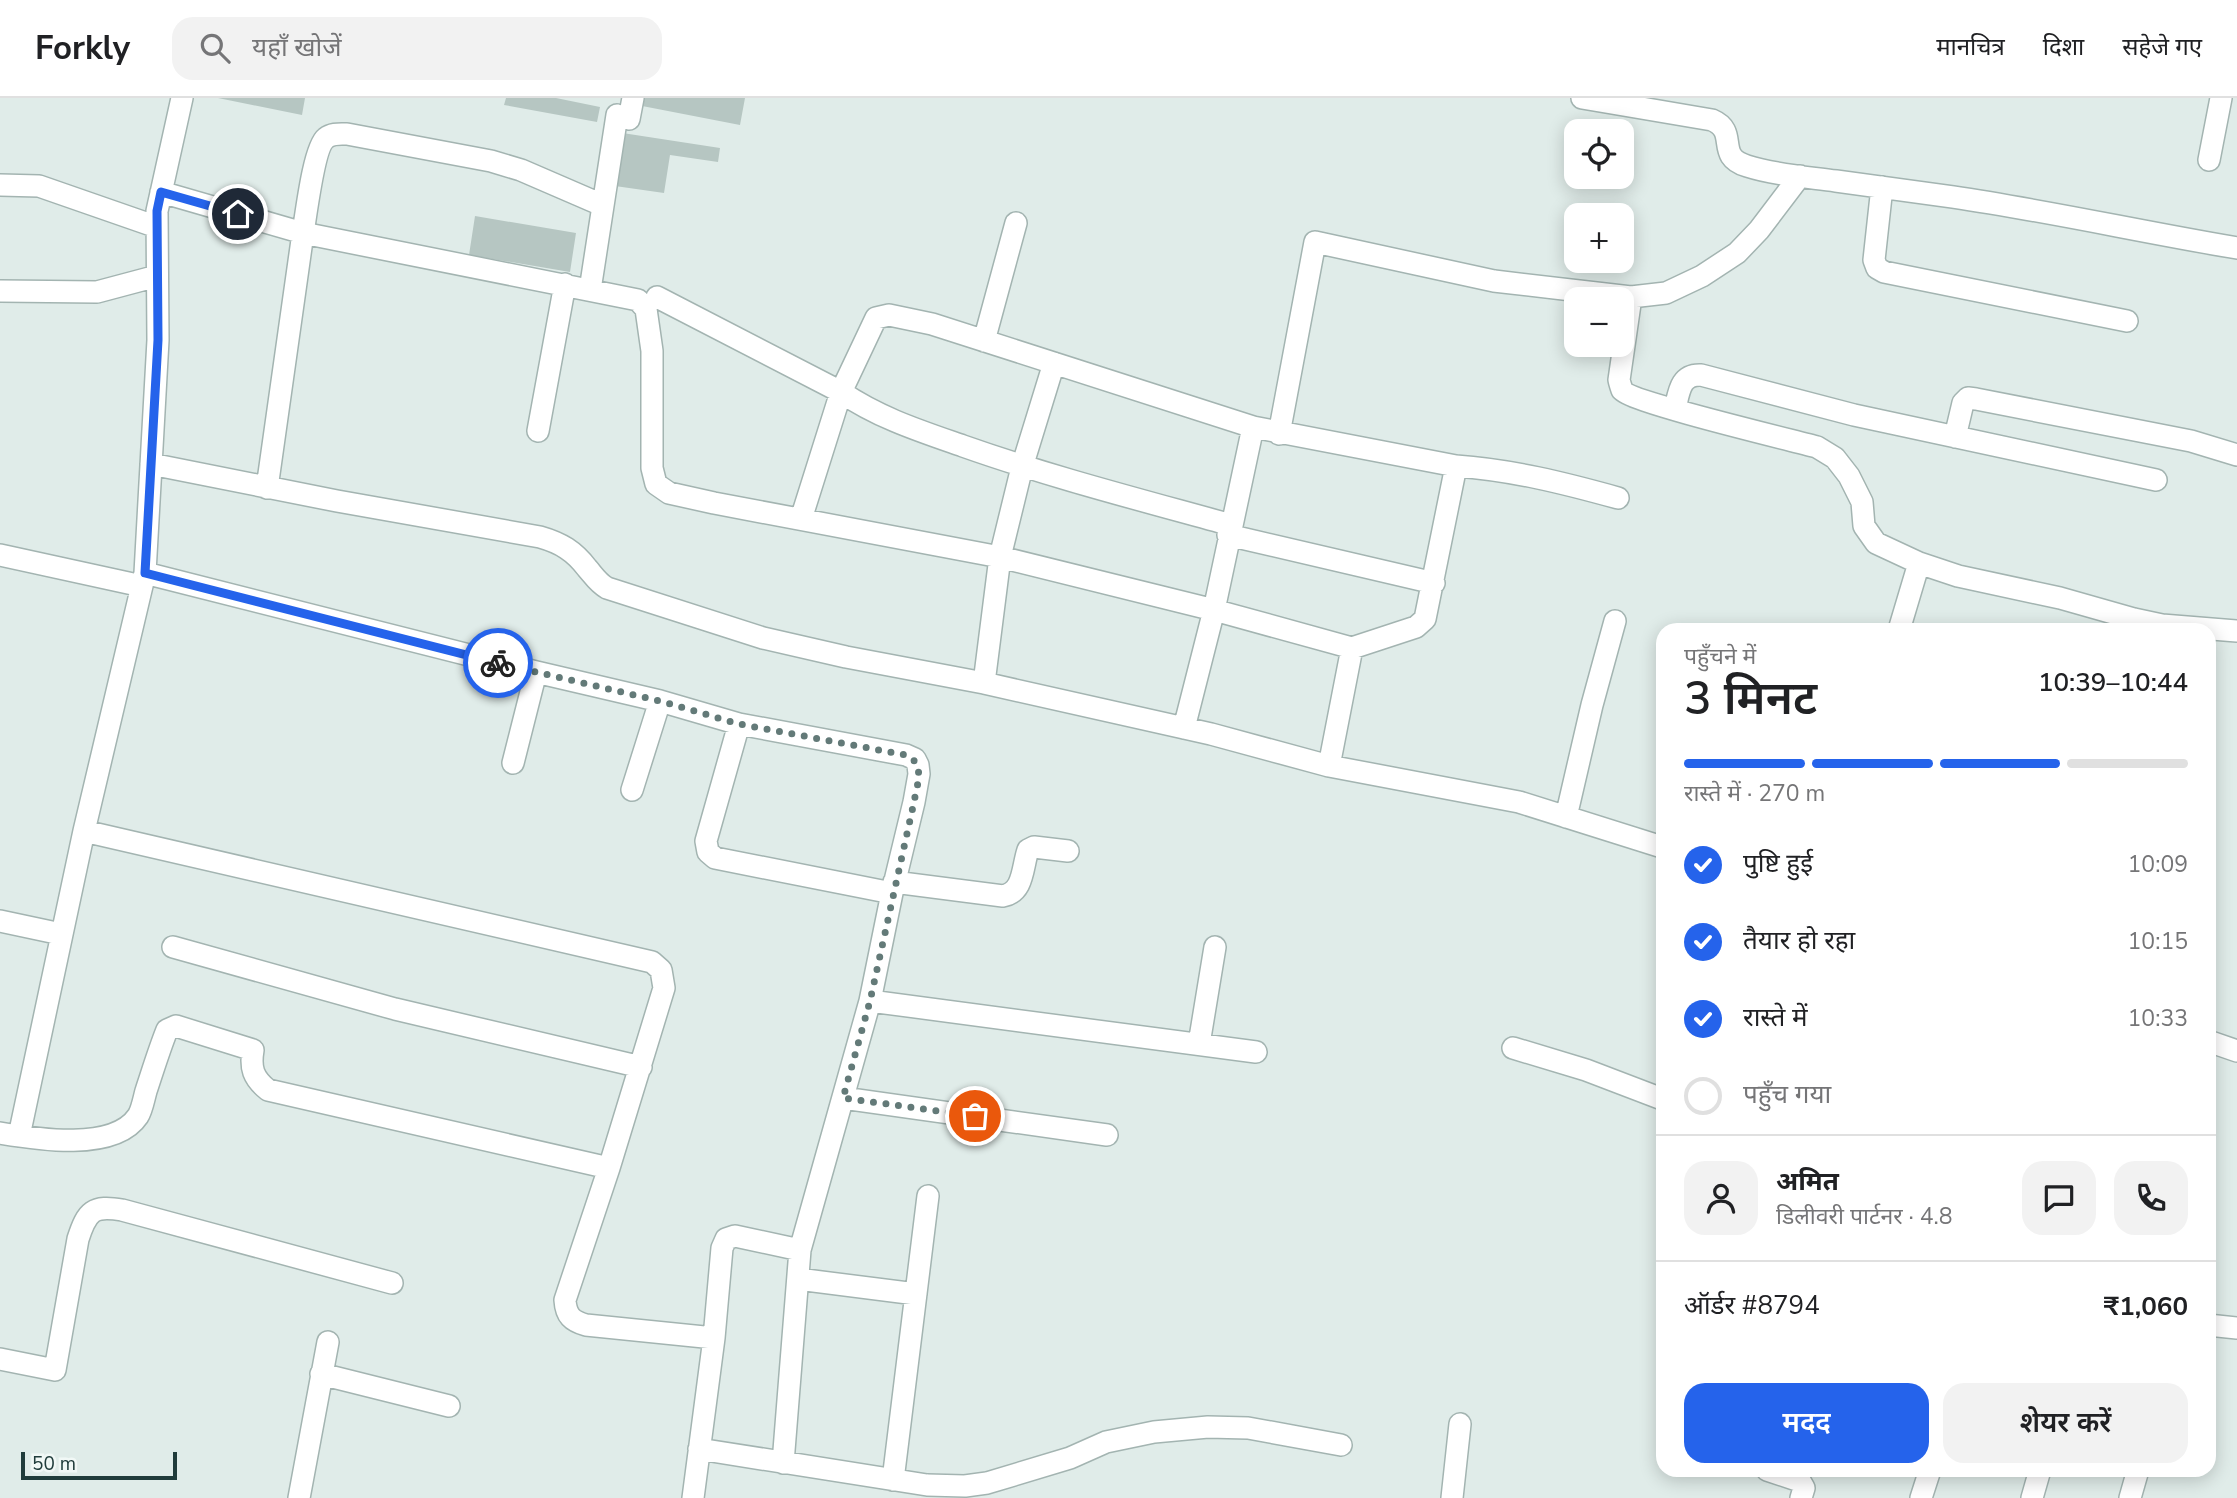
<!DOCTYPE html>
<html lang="hi">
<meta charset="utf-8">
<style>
body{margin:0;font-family:"Nunito Sans","Noto Sans Devanagari",sans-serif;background:#f2f2f2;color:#202124;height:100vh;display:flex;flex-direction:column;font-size:26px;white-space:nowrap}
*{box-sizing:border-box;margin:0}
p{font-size:23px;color:#757577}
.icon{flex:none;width:38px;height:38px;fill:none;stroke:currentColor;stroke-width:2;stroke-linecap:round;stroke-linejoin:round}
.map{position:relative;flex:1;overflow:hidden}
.side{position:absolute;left:1656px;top:525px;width:560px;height:854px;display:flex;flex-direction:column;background:#fff;border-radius:21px;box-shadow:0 4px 18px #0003}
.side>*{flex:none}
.fabs{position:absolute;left:1564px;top:21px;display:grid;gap:14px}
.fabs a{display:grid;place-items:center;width:70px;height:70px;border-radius:14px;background:#fff;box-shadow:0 4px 18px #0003;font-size:35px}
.scale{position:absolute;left:21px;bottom:18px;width:156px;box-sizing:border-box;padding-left:7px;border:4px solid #203c3b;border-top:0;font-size:19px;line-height:24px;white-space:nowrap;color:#203c3b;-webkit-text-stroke:5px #f1f8f6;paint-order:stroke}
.pin{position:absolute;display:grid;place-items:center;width:60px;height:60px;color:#fff;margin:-30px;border:4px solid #fff;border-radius:50%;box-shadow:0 2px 7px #0007}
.courier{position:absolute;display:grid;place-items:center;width:70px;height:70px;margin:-35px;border:5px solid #2563eb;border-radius:50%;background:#fff;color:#222;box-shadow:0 2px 9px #0007}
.headline em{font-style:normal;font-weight:600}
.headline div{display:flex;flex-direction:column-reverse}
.headline{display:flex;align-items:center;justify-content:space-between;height:119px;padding:0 28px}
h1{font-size:46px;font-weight:600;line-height:52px}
.bar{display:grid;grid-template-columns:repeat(4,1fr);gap:10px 7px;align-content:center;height:84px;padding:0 28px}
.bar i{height:9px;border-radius:5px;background:#e0e0e0}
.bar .current{background:#2563eb}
.bar p{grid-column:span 4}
.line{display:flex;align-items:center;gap:18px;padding:0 28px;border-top:2px solid #e0e0e0}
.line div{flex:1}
.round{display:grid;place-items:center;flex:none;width:74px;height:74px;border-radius:21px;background:#f2f2f2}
ol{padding:0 28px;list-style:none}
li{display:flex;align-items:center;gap:21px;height:77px}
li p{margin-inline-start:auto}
li .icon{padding:7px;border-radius:50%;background:#2563eb;color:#fff;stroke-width:4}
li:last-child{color:#757577}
li i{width:38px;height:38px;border:4px solid #e0e0e0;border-radius:50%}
.action{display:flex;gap:14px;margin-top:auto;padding:14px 28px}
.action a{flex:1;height:80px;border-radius:21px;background:#2563eb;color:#fff;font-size:28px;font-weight:600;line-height:80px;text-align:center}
.action a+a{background:#f2f2f2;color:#202124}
header{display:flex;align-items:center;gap:42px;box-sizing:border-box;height:98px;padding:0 35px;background:#fff;border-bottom:2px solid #e0e0e0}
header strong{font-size:33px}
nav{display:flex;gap:38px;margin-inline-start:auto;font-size:24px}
.search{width:490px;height:63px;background:#f2f2f2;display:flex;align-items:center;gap:18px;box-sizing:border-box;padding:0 24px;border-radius:21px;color:#757577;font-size:26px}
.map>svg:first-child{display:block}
</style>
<header>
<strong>Forkly</strong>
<div class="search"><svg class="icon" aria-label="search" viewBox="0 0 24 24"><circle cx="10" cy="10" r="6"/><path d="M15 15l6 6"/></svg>यहाँ खोजें</div>
<nav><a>मानचित्र</a><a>दिशा</a><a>सहेजे गए</a></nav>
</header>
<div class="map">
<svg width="2237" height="1400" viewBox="0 0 2237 1400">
<rect width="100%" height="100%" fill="#e0ece9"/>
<path fill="#b6c6c2" d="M 218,0 L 305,0 L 302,17 Z
M 506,0 L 556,0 L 600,9 L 597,24 L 504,7 Z
M 639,0 L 745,0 L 740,27 L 637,7 Z
M 616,34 L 720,50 L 718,64 L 670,57 L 664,95 L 608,87 Z
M 475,118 L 576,135 L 570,174 L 469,157 Z"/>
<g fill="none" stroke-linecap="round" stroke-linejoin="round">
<defs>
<path id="minor" d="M 182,0 L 157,113 L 158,242 L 145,475 L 84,733 L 652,864 L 661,872 L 664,890 L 609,1070 L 565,1202 C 566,1218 572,1223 586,1227 L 714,1240
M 1582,0 L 1712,22 C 1740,34 1714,58 1747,68 C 1775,77 1807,79 1836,83 C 1875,88 1914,94 1953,99 C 2048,113 2142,134 2237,150
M 629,21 L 633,0
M 2209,62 L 2221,0
M 0,87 L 39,88 L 157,129
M 1882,89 L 1874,162 L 1877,170 L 1884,174 L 2127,223
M 161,94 L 303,135 L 267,390
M 602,107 L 521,72 L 491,63 L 347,36 C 340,36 332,35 326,40 C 314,49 306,117 303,135 L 638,202 L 646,211 L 652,253 L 652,370 L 656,386 L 669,395 L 714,405 L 1000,459 L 984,585 L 1211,636 L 1329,668 L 1519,704 L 1662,749
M 590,192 L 617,17
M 0,193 L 97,194 L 157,178
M 657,199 L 841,294 C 879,320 920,333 963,348 C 1051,379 1141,402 1231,427
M 1631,199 L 1619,282 C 1619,283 1622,292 1622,292 C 1631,304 1791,342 1817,349 L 1835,360 L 1849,378 L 1862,404 L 1864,428 L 1876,445 L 1919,465 L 1958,478 L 2060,500 L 2134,521 L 2162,527 L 2237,533
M 984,243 L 1016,125
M 1054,265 L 1022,369 L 1000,459 L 1214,512 L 1352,550
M 1675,311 C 1679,294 1680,276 1701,277 L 1854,317 L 2156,382
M 538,333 L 565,186
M 1279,336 L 1315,144 L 1494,183 L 1631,199 L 1666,195 L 1702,178 L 1737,155 L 1759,132 L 1800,78
M 1955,339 L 1963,305 L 1968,300 L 1976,301 L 2191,343 L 2237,357
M 151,366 L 337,403 L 540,439 C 561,445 574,453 587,470 C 594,478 598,485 607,490 L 763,540 L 846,559 L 984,585
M 1456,368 C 1512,372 1564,385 1618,400
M 801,421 L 841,294 L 876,220 L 889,217 L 932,226 L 1253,329
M 1228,437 L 1434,485
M 0,457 L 142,488
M 145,475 L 536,574 L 660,603 L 739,626 L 906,657 L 915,661 L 918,667 L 919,676 L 914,704 L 892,795 L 870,903 L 800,1152 L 735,1138 L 726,1141 L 722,1150 L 714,1240 L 693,1400
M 1899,532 L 1919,465
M 739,626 L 706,743 L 708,754 L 715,760 L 892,795
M 1184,630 L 1214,512 L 1253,329 L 1456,368 L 1425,521 L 1416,529 L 1352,550 L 1329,668
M 513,665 L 536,574
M 632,692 L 660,603
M 1566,719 L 1592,607 L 1615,523
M 894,784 L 1003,798 C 1024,794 1022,770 1028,752 L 1034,749 L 1068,753
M 0,823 L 61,836
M 173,849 L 395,911 L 641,969
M 870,903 L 1256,954
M 2208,943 L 2237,953
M 1199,946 L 1215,849
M 1513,950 L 1586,972 L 1662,1001
M 843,1000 L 1107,1037
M 0,1035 C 36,1041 114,1054 138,1018 C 142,1012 144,1000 146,993 C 153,972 159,952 167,932 L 176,928 L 253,952 C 250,970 253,980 268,992 L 609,1070
M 19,1038 L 84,733
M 798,1181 L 916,1196
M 2208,1227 L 2237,1230
M 0,1261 L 55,1272 L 78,1141 C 87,1113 93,1107 122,1112 L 392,1185
M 321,1276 L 449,1308
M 699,1351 L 927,1387 L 965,1388 L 987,1385 L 1070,1360 L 1106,1344 L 1154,1334 L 1208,1329 L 1248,1330 L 1341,1347
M 783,1365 L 800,1152
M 1767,1372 L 1800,1383 L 1804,1390 L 1801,1400
M 893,1382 L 928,1098
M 299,1400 L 328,1244
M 1452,1400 L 1460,1326
M 1921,1400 L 1930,1372
M 2032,1400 L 2040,1372
M 2130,1400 L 2138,1372"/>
</defs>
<use href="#minor" stroke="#a3b4b1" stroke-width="24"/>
<use href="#minor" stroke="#fff" stroke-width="21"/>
</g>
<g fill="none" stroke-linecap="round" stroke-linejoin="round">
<path stroke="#637a78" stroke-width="7" stroke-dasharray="0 12.6" d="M 498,565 L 660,603 L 739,626 L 906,657 C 926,666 917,686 914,704 L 870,903 L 843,1000 L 975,1018"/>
<path stroke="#2563eb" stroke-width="9" d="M 238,116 L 161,94 L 157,113 L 158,242 L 145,475 L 498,565"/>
</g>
</svg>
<div class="fabs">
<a><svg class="icon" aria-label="locate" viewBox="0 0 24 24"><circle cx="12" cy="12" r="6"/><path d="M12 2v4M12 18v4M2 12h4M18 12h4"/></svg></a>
<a>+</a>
<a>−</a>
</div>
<div class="scale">50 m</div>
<div class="pin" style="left:975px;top:1018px;background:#ea580c"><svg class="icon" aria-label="bag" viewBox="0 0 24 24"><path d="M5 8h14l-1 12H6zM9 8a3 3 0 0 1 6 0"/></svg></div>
<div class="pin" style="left:238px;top:116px;background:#1f2937"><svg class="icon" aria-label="home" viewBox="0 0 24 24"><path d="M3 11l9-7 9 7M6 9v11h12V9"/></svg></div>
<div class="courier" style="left:498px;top:565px"><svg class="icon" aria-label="bike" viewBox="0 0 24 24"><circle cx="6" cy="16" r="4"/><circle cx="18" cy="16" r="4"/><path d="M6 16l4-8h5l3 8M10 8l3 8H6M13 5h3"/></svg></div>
<section class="side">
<div class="headline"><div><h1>3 मिनट</h1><p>पहुँचने में</p></div><em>10:39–10:44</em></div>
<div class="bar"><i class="current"></i><i class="current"></i><i class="current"></i><i></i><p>रास्ते में · 270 m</p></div>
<ol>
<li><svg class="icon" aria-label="check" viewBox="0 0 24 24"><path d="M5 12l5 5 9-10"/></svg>पुष्टि हुई<p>10:09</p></li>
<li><svg class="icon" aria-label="check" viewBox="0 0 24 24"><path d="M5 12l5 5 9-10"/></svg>तैयार हो रहा<p>10:15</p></li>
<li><svg class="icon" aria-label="check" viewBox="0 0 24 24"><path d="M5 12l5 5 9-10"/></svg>रास्ते में<p>10:33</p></li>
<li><i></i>पहुँच गया</li>
</ol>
<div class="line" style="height:126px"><a class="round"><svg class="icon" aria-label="person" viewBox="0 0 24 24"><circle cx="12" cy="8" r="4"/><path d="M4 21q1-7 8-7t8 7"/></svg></a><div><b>अमित</b><p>डिलीवरी पार्टनर · 4.8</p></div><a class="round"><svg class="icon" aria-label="chat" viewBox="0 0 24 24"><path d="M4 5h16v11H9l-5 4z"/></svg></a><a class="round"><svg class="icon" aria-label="phone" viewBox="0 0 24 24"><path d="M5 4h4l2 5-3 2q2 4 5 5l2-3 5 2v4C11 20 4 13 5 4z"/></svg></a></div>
<div class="line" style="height:91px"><div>ऑर्डर #8794</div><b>₹1,060</b></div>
<div class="action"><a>मदद</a><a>शेयर करें</a></div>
</section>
</div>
